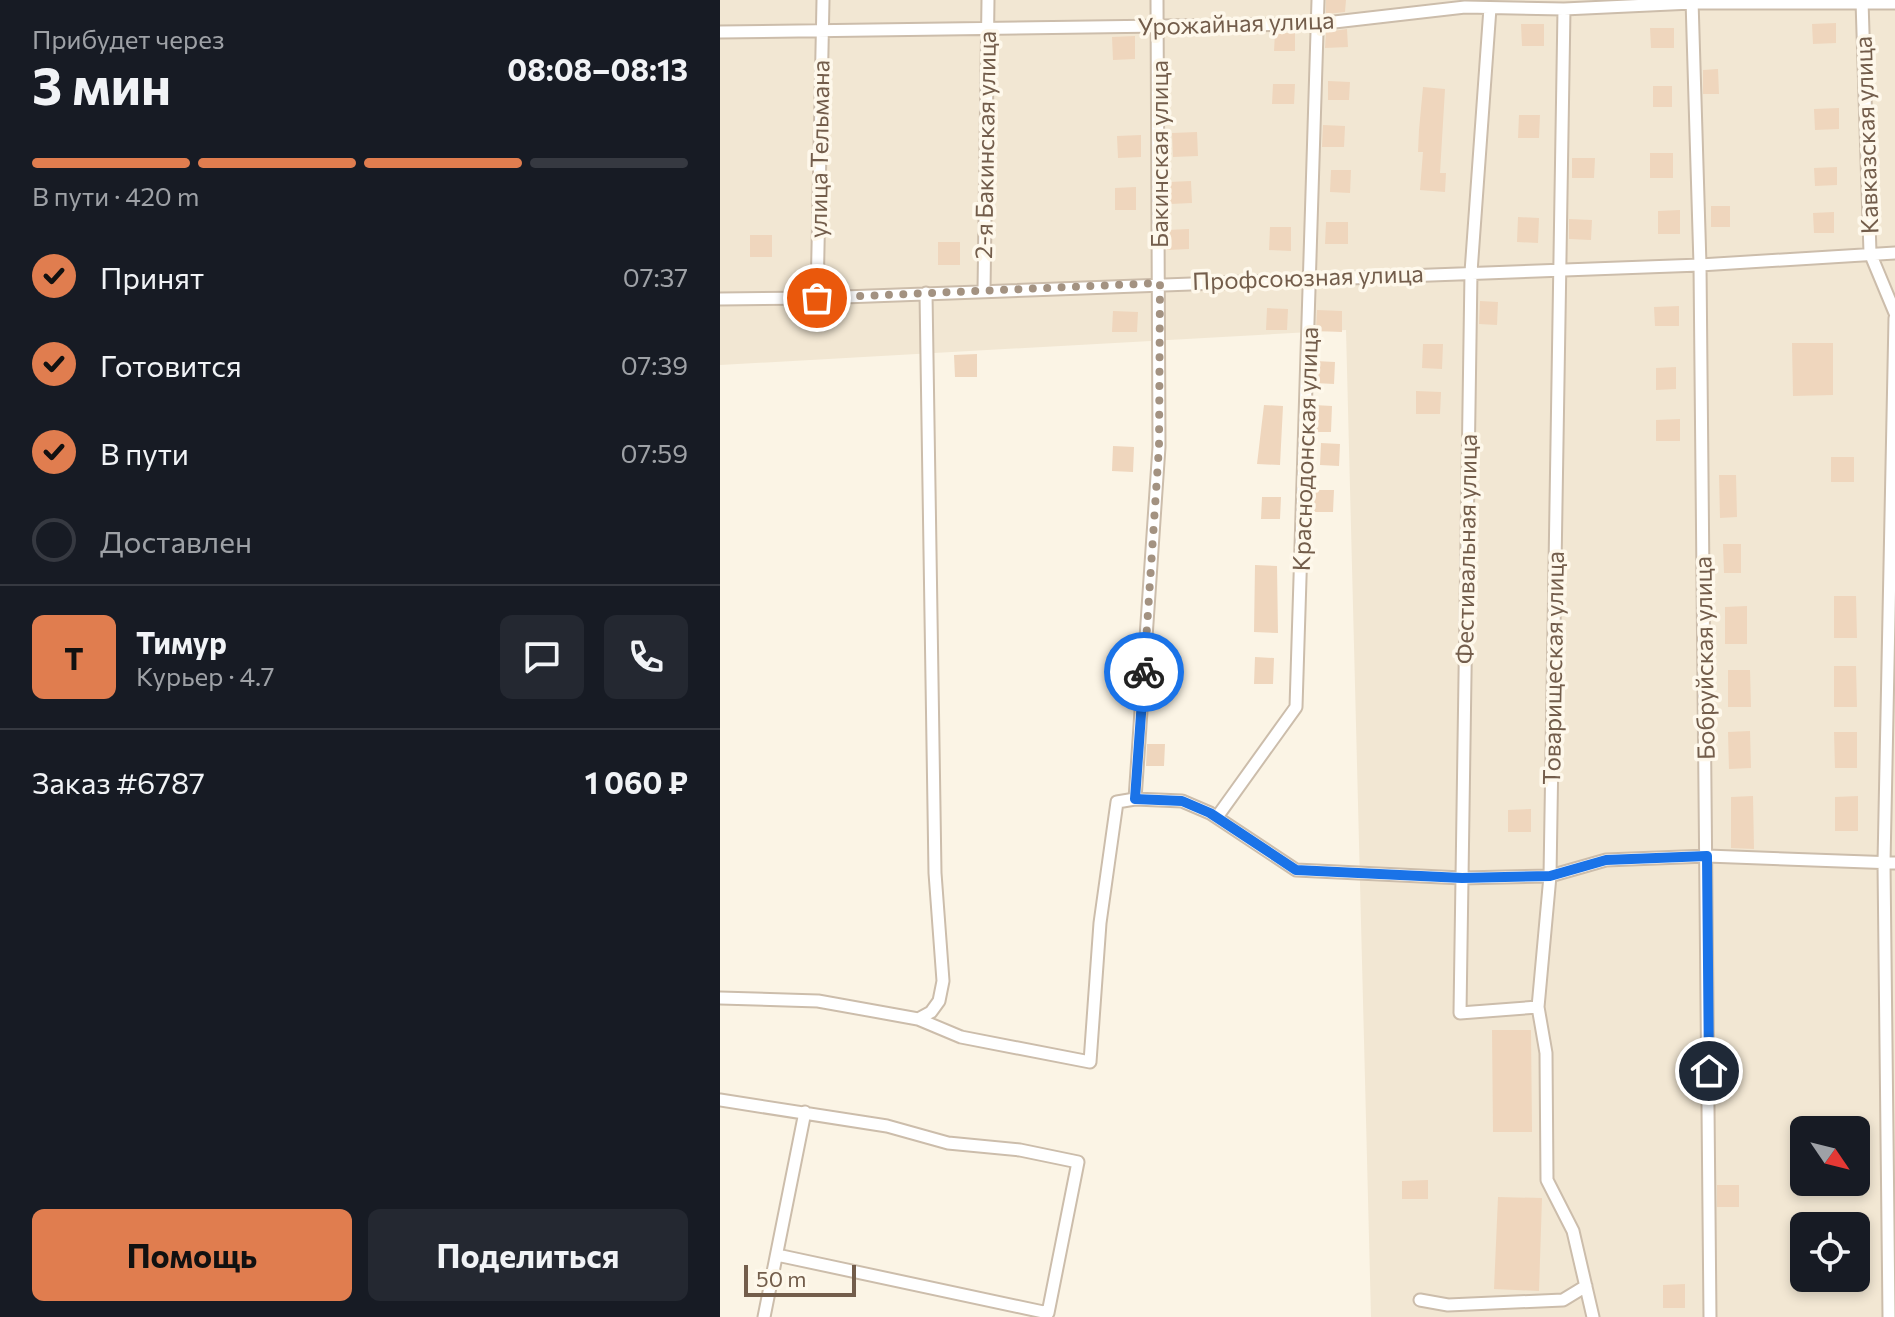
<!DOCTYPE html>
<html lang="ru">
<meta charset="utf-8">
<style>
body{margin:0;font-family:Commissioner,sans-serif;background:#242831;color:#f1f3f6;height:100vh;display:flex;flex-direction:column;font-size:30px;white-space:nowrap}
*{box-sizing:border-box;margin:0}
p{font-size:26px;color:#9ea1a6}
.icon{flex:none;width:44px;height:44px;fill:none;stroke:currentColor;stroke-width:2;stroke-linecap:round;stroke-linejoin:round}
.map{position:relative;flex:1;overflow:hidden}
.sheet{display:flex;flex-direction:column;background:#171b24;width:720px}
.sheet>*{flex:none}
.needle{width:52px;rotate:125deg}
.tools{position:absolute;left:1070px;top:1116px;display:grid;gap:16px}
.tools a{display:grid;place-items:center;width:80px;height:80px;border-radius:12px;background:#171b24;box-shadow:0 4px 12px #0003;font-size:40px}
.scale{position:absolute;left:24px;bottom:20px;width:112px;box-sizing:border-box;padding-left:8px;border:4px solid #735d4b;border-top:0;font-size:22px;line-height:28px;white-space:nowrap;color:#735d4b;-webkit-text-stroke:6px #fef8eb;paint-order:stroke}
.pin{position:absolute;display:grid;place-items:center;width:68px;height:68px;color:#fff;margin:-34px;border:4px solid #fff;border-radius:50%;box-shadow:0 2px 8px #0007}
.courier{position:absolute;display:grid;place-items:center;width:80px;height:80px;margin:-40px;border:6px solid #1a73e8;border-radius:50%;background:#fff;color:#222;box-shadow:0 2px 10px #0007}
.overview em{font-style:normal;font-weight:700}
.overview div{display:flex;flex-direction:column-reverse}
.overview{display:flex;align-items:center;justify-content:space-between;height:136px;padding:0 32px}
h1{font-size:52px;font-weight:700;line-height:60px}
.bar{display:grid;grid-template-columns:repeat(4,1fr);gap:12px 8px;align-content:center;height:96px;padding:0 32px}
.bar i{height:10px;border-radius:6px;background:#363941}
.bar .selected{background:#e07d4f}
.bar p{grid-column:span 4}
.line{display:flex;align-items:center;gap:20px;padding:0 32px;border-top:2px solid #363941}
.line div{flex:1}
.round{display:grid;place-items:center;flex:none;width:84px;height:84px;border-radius:12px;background:#242831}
ol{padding:0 32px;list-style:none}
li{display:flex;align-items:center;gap:24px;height:88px}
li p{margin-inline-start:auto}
li .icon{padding:8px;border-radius:50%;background:#e07d4f;color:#111;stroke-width:4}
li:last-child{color:#9ea1a6}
li i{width:44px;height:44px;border:4px solid #363941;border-radius:50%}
.button{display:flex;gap:16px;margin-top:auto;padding:16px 32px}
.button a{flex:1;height:92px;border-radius:12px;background:#e07d4f;color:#111;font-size:32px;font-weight:700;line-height:92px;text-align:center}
.button a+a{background:#242831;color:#f1f3f6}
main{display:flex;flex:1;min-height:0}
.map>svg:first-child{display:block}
</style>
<main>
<section class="sheet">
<div class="overview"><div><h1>3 мин</h1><p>Прибудет через</p></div><em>08:08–08:13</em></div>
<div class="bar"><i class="selected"></i><i class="selected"></i><i class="selected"></i><i></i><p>В пути · 420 m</p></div>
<ol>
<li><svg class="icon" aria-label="check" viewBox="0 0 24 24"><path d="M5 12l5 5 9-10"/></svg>Принят<p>07:37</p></li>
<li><svg class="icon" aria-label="check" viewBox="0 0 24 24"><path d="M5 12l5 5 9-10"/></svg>Готовится<p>07:39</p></li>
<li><svg class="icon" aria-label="check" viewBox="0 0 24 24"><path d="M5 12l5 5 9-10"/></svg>В пути<p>07:59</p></li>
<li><i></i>Доставлен</li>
</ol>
<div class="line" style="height:144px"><b class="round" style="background:#e07d4f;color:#111">Т</b><div><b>Тимур</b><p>Курьер · 4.7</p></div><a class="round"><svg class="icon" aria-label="chat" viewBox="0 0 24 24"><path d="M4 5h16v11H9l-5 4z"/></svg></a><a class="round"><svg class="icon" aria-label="phone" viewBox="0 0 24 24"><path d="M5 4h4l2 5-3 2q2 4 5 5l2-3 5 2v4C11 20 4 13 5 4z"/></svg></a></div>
<div class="line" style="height:104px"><div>Заказ #6787</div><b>1 060 ₽</b></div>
<div class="button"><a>Помощь</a><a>Поделиться</a></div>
</section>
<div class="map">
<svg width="1175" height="1317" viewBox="0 0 1175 1317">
<rect width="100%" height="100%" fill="#fbf4e5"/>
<path fill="#f2e7d3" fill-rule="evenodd" d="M 0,0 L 1175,0 L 1175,1317 L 651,1317 L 626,330 L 0,365 ZM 1084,1130 L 1136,1130 L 1136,1182 L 1084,1182 ZM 1084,1226 L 1136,1226 L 1136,1278 L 1084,1278 Z"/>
<path fill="#efd6bd" d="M 606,0 L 626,0 L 625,12 L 606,14 Z
M 1116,23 L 1116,43 L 1093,44 L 1092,24 Z
M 801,24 L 824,24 L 824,46 L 802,46 Z
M 930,28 L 954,28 L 954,48 L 931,48 Z
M 627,29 L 628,47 L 605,48 L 606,32 Z
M 555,33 L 575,33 L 575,51 L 554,51 Z
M 415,36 L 415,59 L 393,60 L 392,37 Z
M 998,69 L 999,94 L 983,94 L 983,70 Z
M 608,81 L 630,82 L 629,100 L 608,100 Z
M 553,84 L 575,84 L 574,104 L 552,104 Z
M 933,86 L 952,86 L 952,107 L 933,107 Z
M 703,87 L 725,89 L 720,173 L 726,173 L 725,192 L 700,190 L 703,152 L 698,152 L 699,130 Z
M 1119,108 L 1119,129 L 1095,130 L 1094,109 Z
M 799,115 L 820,115 L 819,138 L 798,138 Z
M 603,125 L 625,126 L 624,147 L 602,147 Z
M 477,132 L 478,156 L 453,157 L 452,133 Z
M 421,135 L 421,157 L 398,158 L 397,136 Z
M 930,153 L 953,153 L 953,178 L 930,178 Z
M 852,158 L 875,158 L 874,178 L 852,178 Z
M 1117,167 L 1117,185 L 1095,186 L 1094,168 Z
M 611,170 L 631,170 L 630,193 L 610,192 Z
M 471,181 L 472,203 L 450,204 L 449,182 Z
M 416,187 L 416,210 L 395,210 L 395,188 Z
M 991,206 L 1010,206 L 1010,227 L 991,227 Z
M 960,210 L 960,234 L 938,234 L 938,211 Z
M 1114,212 L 1114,233 L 1094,233 L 1093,213 Z
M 798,217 L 819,218 L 818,243 L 797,242 Z
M 849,219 L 872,220 L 871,240 L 849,239 Z
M 606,222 L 628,222 L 628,244 L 605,244 Z
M 550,227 L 571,227 L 571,251 L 549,250 Z
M 469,229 L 469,249 L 447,250 L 447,230 Z
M 30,235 L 52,235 L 52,257 L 30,257 Z
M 218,242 L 240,242 L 240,265 L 218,265 Z
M 760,301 L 778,302 L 777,325 L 759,324 Z
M 959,306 L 959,326 L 935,326 L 934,307 Z
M 547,308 L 568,309 L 567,330 L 546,330 Z
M 597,310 L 622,311 L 622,332 L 596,331 Z
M 393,311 L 418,312 L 417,332 L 392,332 Z
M 1072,343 L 1113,343 L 1113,395 L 1073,396 Z
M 703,344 L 723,344 L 722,369 L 702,368 Z
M 257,354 L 257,377 L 235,377 L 234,355 Z
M 595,361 L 615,362 L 614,384 L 595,383 Z
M 956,367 L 956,389 L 936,390 L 936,368 Z
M 696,391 L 721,392 L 720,414 L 696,414 Z
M 544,405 L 563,406 L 560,465 L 537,464 Z
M 594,405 L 612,406 L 611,432 L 593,432 Z
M 960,419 L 960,441 L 936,441 L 936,420 Z
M 601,443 L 620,444 L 619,466 L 600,465 Z
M 393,446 L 414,447 L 413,472 L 392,471 Z
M 1111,457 L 1134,457 L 1134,482 L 1111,482 Z
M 999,475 L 1016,475 L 1017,517 L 1000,518 Z
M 594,490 L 614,490 L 613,512 L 594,512 Z
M 542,497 L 561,497 L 560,519 L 541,519 Z
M 1003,544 L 1021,544 L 1021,573 L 1004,573 Z
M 535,565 L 557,566 L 558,633 L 534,632 Z
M 1114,596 L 1136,596 L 1137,638 L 1114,638 Z
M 1027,606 L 1027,644 L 1005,644 L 1005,607 Z
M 535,657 L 554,658 L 553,684 L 534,684 Z
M 1114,666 L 1136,666 L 1137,707 L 1114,707 Z
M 1008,670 L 1030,670 L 1031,707 L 1008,707 Z
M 1030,731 L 1031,768 L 1009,769 L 1008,732 Z
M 1114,732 L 1137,732 L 1137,768 L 1115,768 Z
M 427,744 L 445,744 L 444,766 L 426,766 Z
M 1033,796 L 1034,849 L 1011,848 L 1011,797 Z
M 1138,796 L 1138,831 L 1115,831 L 1115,797 Z
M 811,809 L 811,832 L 788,832 L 788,810 Z
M 772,1030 L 811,1030 L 812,1132 L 773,1132 Z
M 708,1180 L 708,1199 L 682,1199 L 682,1181 Z
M 997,1185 L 1019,1185 L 1019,1207 L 997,1207 Z
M 778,1197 L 822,1198 L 819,1291 L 774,1289 Z
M 965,1284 L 965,1308 L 943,1308 L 943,1285 Z"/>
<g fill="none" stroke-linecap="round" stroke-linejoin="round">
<defs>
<path id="minor" d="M 437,0 L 439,447 L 415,799 L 462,801 L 490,813 L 576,870 L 742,878 L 830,876 L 886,860 L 987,856 L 1175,863
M 972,0 L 980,265 L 990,1317
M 1142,1 L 1150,253 L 1175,313
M 770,8 L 751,272 L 740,1013 L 818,1007
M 844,9 L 830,876 L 818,1007 L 826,1053 L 827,1180 L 853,1231 L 873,1317
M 0,32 L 597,24 L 745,7 L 844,9 L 972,3 L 1175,3
M 264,291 L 268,0
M 97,298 L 103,0
M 0,299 L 97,298 L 980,265 L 1175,253
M 497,817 L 576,707 L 598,0
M 0,998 L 98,1001 L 198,1019 L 211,1012 L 219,1001 L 223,981 L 215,873 L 206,293
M 198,1019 L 241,1037 L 370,1062 L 380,923 L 397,802 L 415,799
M 0,1100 L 167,1126 L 228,1143 L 300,1150 L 358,1162 L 328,1313 L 57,1255
M 700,1300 L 728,1305 L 843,1300 L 866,1286
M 44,1317 L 85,1112
M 1169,1317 L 1164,863 L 1175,318"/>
</defs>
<use href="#minor" stroke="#ccbdab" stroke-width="15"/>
<use href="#minor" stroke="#fff" stroke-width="11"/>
</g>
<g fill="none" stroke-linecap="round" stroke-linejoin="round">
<path stroke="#a39281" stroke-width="8" stroke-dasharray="0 14.4" d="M 97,298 L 440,283 L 439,447 L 424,672"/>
<path stroke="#1a73e8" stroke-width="10" d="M 424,672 L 415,799 L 462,801 L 490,813 L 576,870 L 742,878 L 830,876 L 886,860 L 987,856 L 989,1071"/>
</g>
<g text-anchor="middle" stroke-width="7" stroke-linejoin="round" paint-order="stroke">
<g font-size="24" fill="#735d4b" stroke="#fef8eb">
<text transform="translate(516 24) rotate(-2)" y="8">Урожайная улица</text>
<text transform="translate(1147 135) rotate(-92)" y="8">Кавказская улица</text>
<text transform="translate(266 145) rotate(-89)" y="8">2-я Бакинская улица</text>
<text transform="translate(100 149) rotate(-89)" y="8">улица Тельмана</text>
<text transform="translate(440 154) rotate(-90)" y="8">Бакинская улица</text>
<text transform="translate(588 278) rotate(-2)" y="8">Профсоюзная улица</text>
<text transform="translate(586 449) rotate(-88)" y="8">Краснодонская улица</text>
<text transform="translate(747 549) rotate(-89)" y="8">Фестивальная улица</text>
<text transform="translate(985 658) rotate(-91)" y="8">Бобруйская улица</text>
<text transform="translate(834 668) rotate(-89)" y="8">Товарищеская улица</text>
</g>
</g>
</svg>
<div class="tools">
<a><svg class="needle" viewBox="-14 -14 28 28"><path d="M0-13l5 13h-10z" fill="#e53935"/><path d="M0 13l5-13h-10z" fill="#9ea1a6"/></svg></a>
<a><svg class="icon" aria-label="locate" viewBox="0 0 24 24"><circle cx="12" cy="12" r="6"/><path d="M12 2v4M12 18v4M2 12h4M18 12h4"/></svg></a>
</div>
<div class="scale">50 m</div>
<div class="pin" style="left:97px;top:298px;background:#ea580c"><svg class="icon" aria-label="bag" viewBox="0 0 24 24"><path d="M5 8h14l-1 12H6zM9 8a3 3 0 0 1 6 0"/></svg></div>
<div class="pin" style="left:989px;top:1071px;background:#1f2937"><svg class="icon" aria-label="home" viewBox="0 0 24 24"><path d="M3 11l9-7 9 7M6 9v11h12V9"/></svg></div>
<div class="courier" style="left:424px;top:672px"><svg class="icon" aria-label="bike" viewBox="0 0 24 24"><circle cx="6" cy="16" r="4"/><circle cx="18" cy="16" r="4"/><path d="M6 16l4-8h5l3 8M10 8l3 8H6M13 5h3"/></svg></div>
</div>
</main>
